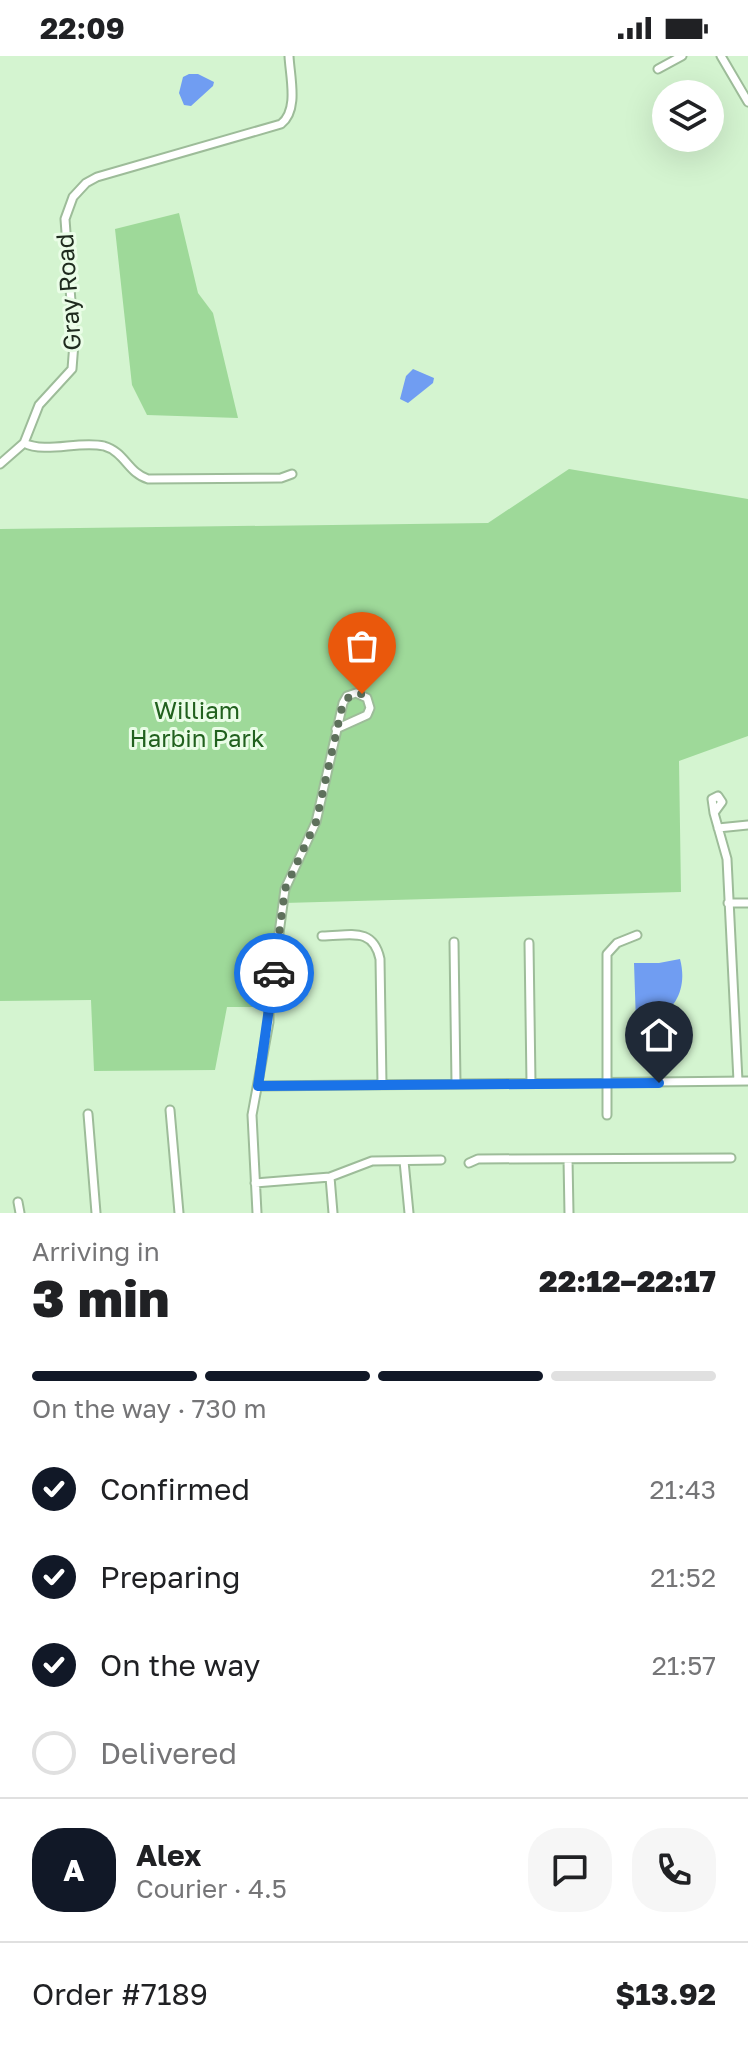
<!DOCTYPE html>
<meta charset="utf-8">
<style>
body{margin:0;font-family:"Golos Text",sans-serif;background:#f6f6f6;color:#202124;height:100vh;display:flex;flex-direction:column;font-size:30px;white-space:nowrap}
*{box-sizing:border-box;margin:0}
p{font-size:26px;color:#757577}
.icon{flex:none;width:44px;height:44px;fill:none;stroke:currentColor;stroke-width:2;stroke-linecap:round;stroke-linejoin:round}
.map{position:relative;height:1157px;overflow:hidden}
.panel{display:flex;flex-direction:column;background:#fff;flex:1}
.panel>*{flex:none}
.controls{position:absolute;left:652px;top:24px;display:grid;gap:16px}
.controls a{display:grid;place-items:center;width:72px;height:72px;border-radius:50%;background:#fff;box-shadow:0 8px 32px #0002;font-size:40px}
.pin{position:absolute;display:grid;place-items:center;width:68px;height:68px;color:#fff;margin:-82px -34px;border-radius:50% 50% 50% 0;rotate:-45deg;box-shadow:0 0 8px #0007}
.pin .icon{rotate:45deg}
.courier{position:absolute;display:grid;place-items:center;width:80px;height:80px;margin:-40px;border:6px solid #1a73e8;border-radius:50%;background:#fff;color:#222;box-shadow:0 2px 10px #0007}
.head em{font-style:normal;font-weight:800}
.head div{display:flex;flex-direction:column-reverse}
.head{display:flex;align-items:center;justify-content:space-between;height:136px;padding:0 32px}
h1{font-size:52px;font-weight:800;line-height:60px}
.bar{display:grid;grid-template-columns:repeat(4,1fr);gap:12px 8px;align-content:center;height:96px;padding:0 32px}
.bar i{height:10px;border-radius:6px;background:#e0e0e0}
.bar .current{background:#111827}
.bar p{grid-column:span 4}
.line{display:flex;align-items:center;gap:20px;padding:0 32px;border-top:2px solid #e0e0e0}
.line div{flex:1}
.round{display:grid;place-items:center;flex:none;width:84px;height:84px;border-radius:32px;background:#f6f6f6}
ol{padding:0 32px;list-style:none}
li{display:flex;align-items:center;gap:24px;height:88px}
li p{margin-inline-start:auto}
li .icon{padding:8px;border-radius:50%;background:#111827;color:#fff;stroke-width:4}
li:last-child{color:#757577}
li i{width:44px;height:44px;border:4px solid #e0e0e0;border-radius:50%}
.status{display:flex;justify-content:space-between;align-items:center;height:56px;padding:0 40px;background:#fff;direction:ltr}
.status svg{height:22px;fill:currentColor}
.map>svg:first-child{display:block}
</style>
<div class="status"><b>22:09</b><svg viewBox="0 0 49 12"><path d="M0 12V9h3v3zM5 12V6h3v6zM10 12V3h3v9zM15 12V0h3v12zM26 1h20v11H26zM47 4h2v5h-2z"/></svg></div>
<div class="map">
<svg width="748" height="1157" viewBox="0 0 748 1157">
<rect width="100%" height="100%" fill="#d4f4d0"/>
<path fill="#9ed999" d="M 179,157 L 198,237 L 213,257 L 238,362 L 147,359 L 132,329 L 115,173 Z
M 569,413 L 748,443 L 748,680 L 679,705 L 681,836 L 284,847 L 269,951 L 227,951 L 215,1014 L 94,1015 L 91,944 L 0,945 L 0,473 L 488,467 Z"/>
<path fill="#709df2" d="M 189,18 L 198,18 L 214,26 L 213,30 L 191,50 L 184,49 L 179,37 L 183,21 Z
M 413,313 L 434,322 L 433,327 L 408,347 L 400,343 L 406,320 Z
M 680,903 C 689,937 671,964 636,967 L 634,907 L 659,907 Z"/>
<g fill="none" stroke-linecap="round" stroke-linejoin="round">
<defs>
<path id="minor" d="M 721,0 L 748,46
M 658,13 L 682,0
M 24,387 C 46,398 79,384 104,390 C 125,396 128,417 148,423 L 281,422 L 292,418
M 0,408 L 24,387 L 39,349 L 72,313 L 74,287 L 65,163 L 73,141 L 86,127 L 97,121 L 281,68 C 299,54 290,21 289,0
M 714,757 L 712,743 L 718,740 L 722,746 L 714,757 L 727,803 L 738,1025
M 718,772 L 748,769
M 728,847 L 748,847
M 322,880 C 349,880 373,870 380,903 L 382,1028
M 454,886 L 456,1027
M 529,887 L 531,1027
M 258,1030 L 748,1025
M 170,1054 L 179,1157
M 88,1058 L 96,1157
M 607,1059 L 607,898 L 617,887 L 637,879
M 568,1103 L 569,1157
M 404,1105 L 409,1157
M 469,1107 L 478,1103 L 731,1102
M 330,1121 L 333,1157
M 255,1127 L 330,1121 L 372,1105 L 441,1104
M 18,1146 L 20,1157
M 257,1157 L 252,1059 L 269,966 L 269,951 L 285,833 L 316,766 L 343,647 L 347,640 L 356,637 L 367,642 L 370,652 L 367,659 L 336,673"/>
</defs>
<use href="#minor" stroke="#9dbc99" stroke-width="11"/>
<use href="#minor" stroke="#fff" stroke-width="7"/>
</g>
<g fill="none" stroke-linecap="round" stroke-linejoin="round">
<path stroke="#5e715c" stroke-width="8" stroke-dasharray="0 14.4" d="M 274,917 L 285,833 L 316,766 L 343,647 L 352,638 L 362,638"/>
<path stroke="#1a73e8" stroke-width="10" d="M 274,917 L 258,1030 L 659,1027"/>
</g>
<g text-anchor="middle" stroke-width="6" stroke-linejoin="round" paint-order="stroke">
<g font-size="24" fill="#1f2b1e" stroke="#eafde7">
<text transform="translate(69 236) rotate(-94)" y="8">Gray Road</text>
</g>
<g font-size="24" fill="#21611e" stroke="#eafde7">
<text x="197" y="663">William<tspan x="197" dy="28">Harbin Park</tspan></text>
</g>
</g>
</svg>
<div class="controls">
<a><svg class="icon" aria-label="layers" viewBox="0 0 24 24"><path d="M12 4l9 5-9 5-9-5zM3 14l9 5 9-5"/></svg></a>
</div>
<div class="pin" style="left:362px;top:638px;background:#ea580c"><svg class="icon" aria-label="bag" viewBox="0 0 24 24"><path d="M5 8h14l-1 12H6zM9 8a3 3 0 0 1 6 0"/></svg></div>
<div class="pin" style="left:659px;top:1027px;background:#1f2937"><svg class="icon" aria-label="home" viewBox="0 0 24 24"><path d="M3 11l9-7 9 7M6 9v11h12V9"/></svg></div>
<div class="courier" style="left:274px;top:917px"><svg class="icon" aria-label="car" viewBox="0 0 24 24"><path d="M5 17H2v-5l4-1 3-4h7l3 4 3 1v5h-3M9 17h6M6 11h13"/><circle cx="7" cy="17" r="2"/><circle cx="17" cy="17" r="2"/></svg></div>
</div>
<section class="panel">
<div class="head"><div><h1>3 min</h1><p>Arriving in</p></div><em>22:12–22:17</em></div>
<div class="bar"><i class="current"></i><i class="current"></i><i class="current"></i><i></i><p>On the way · 730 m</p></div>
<ol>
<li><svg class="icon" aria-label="check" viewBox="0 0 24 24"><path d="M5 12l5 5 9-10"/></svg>Confirmed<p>21:43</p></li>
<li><svg class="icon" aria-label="check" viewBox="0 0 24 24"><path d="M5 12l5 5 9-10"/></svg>Preparing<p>21:52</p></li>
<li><svg class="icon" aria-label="check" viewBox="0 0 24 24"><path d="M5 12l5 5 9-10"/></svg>On the way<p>21:57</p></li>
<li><i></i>Delivered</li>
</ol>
<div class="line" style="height:144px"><b class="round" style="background:#111827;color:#fff">A</b><div><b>Alex</b><p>Courier · 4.5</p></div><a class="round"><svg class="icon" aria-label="chat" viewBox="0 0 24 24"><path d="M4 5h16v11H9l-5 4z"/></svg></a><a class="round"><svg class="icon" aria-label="phone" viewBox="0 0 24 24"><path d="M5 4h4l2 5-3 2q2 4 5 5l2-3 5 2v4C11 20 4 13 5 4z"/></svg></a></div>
<div class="line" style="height:104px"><div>Order #7189</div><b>$13.92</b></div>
</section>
